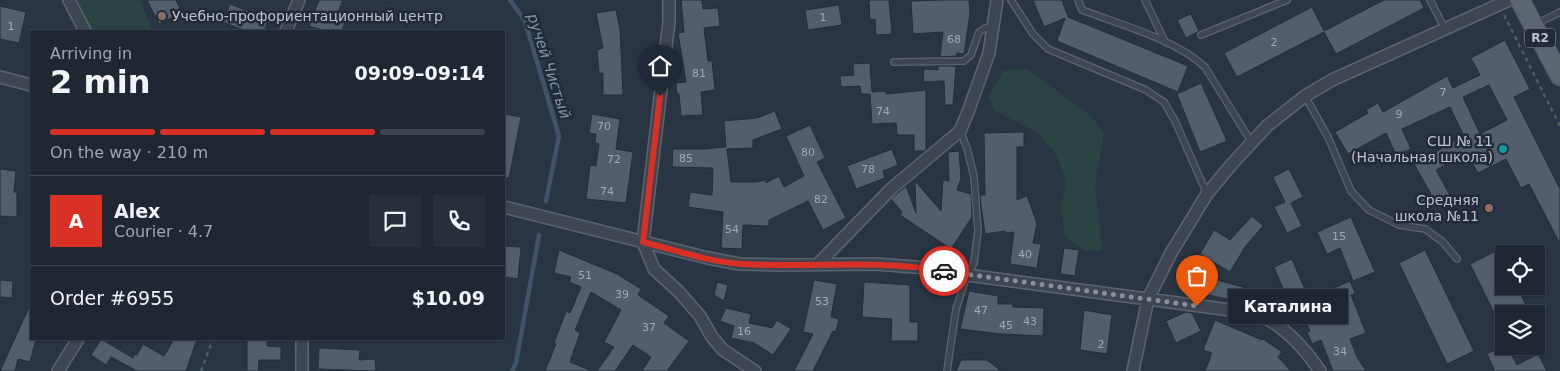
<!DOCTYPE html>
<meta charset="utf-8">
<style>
body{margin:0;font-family:"DejaVu Sans",sans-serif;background:#27303a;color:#f1f3f6;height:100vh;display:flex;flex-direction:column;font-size:19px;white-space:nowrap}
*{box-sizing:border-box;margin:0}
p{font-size:16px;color:#a1a6ac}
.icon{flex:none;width:28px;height:28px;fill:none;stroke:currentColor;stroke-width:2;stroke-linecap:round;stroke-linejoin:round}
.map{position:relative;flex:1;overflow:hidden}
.drawer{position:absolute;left:30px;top:30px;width:475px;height:310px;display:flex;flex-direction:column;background:#1f2832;border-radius:0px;box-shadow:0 1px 4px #0004,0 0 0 1px #3c444d}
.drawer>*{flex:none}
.buttons{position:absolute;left:1495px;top:245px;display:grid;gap:10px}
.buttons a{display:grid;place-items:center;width:50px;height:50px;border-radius:0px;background:#1f2832;box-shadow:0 1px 4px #0004,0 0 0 1px #3c444d;font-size:25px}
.pin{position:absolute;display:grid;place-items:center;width:42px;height:42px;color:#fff;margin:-51px -21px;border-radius:50% 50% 50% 0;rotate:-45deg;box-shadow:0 0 5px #0007}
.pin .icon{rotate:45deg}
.courier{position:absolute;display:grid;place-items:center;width:50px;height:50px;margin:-25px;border:4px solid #d93025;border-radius:50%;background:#fff;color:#222;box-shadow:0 1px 6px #0007}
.bubble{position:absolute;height:35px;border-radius:0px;background:#1f2832;box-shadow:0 1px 4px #0004,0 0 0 1px #3c444d;font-size:16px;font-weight:700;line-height:35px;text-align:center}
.headline em{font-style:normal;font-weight:700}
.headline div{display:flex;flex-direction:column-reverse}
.headline{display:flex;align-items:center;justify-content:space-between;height:85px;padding:0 20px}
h1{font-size:32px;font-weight:700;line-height:38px}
.bar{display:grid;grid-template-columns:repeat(4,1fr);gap:8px 5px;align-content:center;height:60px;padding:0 20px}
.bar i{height:6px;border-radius:4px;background:#3c444d}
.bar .active{background:#d93025}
.bar p{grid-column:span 4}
.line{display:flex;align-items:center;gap:12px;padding:0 20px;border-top:1px solid #3c444d}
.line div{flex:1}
.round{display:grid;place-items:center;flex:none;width:52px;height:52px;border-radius:0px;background:#27303a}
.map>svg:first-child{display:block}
</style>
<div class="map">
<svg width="1560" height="371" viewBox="0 0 1560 371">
<rect width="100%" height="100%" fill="#293542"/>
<path fill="#2c4344" d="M 75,0 L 140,0 L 153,31 L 91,31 Z
M 1026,68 L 1090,115 L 1104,133 L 1095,185 L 1102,250 L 1085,252 L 1065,236 L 1061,205 L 1066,182 L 1056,154 L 1037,132 L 995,111 L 988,97 L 1003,71 Z"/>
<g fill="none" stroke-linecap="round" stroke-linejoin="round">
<path stroke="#405369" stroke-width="4.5" d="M 510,0 L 525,21 L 559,136 L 546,201
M 512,371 L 516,363 L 539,235"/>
</g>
<path fill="#535e6c" stroke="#242d39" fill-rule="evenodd" d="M 147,0 L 176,0 L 182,13 L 159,24 Z
M 319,0 L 343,0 L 335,19 L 345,22 L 342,31 L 326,31 L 309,26 Z
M 681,0 L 702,0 L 703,9 L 718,8 L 720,26 L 704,28 L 708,61 L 712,61 L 715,90 L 701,92 L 703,115 L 681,116 L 679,94 L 677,94 L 676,83 L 686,82 L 678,33 L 684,32 Z
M 869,0 L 889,0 L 892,34 L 876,35 L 875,19 L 870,20 Z
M 942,0 L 969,0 L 970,14 L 964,54 L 957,53 L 956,56 L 940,57 L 943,32 L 913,34 L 911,1 Z
M 1033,0 L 1062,0 L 1068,17 L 1188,66 L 1178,92 L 1057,41 L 1065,18 L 1044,27 Z
M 1384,0 L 1420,0 L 1424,8 L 1336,54 L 1324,32 L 1237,77 L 1224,53 L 1312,7 L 1324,31 Z
M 230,4 L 269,19 L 264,31 L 246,31 L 223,22 Z
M 839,5 L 842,25 L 808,30 L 805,10 Z
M 0,6 L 26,12 L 19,43 L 0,39 Z
M 616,10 L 620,29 L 623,95 L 603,95 L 603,73 L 599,73 L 597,50 L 603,48 L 596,13 Z
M 1191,14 L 1199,31 L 1186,38 L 1177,20 Z
M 1505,40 L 1530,89 L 1514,97 L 1560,189 L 1560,244 L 1529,184 L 1521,188 L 1506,159 L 1478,173 L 1467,153 L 1436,170 L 1451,197 L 1425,211 L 1419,201 L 1431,194 L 1414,164 L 1464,136 L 1450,107 L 1402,129 L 1411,149 L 1396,155 L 1386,133 L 1348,154 L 1335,132 L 1368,113 L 1366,110 L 1378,103 L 1383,112 L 1447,76 L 1453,88 L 1480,75 L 1471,58 ZM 1489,85 L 1507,120 L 1480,134 L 1463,97 Z
M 870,63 L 872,92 L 886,91 L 886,94 L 926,90 L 926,149 L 924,151 L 914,151 L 914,135 L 897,135 L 896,123 L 872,124 L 870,94 L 861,94 L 860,86 L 841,87 L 840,76 L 854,75 L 853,64 Z
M 938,66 L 956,66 L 953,105 L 945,105 L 944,81 L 923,82 L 924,69 L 938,70 Z
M 1201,83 L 1227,141 L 1200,152 L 1177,94 Z
M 775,111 L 782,129 L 753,140 L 753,148 L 727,149 L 731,182 L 757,182 L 765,180 L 766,183 L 779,176 L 784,187 L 804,176 L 786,136 L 810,125 L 825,158 L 817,162 L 846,218 L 823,230 L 808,201 L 769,220 L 769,226 L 743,225 L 742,249 L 721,248 L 723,212 L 688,207 L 690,192 L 712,195 L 713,168 L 672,167 L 673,149 L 704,149 L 726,147 L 724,121 L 757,118 Z
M 504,114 L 521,117 L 509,178 L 504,178 Z
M 592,114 L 620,119 L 616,149 L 633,152 L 626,203 L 586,199 L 590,165 L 596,166 L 599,144 L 595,143 L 596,134 L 589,133 Z
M 1024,132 L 1024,147 L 1017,147 L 1017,200 L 1027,196 L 1037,223 L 1033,243 L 1041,244 L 1037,268 L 1010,264 L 1014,232 L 1006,233 L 1005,231 L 985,234 L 981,205 L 980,195 L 985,195 L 984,133 Z
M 892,149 L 898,165 L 883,171 L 885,178 L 856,189 L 847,166 Z
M 959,151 L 961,178 L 957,190 L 971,194 L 972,217 L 951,249 L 900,215 L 902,212 L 891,199 L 906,186 L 916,213 L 915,181 L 941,211 L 943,180 L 949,181 L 948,152 Z
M 0,169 L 16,171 L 14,192 L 17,192 L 17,217 L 0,216 Z
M 1289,169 L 1303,197 L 1291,203 L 1302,226 L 1287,233 L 1274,207 L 1285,202 L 1273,177 Z
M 1252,216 L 1263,226 L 1245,247 L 1230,272 L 1200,254 L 1214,230 L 1230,240 Z
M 1351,217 L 1375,272 L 1353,281 L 1340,248 L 1327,254 L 1317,232 Z
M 504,246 L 521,247 L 518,279 L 504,277 Z
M 1064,248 L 1079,250 L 1075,276 L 1060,274 Z
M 559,250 L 617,274 L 641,289 L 638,295 L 669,316 L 664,323 L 689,341 L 667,371 L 642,371 L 651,357 L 633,345 L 615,371 L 597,371 L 614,347 L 604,342 L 621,310 L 591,292 L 575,330 L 580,333 L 570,362 L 592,371 L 545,371 L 556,344 L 554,343 L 566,311 L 570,313 L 581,287 L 569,282 L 571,277 L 554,273 Z
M 1425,250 L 1474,351 L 1447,364 L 1399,263 Z
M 1498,250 L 1504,260 L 1504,286 L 1517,286 L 1530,314 L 1504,314 L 1504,333 L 1470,264 Z
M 1292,259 L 1309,299 L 1350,281 L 1355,293 L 1351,295 L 1366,333 L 1350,339 L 1357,357 L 1366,371 L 1333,371 L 1321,340 L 1312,344 L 1307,332 L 1310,331 L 1300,307 L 1292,310 L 1274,267 Z
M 1199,275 L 1268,294 L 1265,307 L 1194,292 Z
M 0,280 L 13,281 L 12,298 L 0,297 Z
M 814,280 L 837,284 L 831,317 L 839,319 L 836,331 L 833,331 L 813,371 L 794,371 L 813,334 L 803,332 Z
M 717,282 L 728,285 L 724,301 L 714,295 Z
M 864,282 L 910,285 L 910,322 L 918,322 L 918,341 L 891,341 L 892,319 L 862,317 Z
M 969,291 L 998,296 L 998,304 L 1013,304 L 1013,307 L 1044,308 L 1043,336 L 1001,334 L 960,329 Z
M 31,303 L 31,339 L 36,339 L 30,362 L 18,359 L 15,371 L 0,371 Z
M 726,308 L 751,314 L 749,323 L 772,328 L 777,320 L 791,329 L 773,355 L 754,343 L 731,338 L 734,326 L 720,321 Z
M 1084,310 L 1112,315 L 1107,354 L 1080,350 Z
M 1186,312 L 1192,313 L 1201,331 L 1176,343 L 1166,321 Z
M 1215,320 L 1262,340 L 1263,339 L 1282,352 L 1278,357 L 1291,371 L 1205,371 L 1212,353 L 1203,350 Z
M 101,339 L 133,358 L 135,354 L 137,355 L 143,344 L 164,356 L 174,339 L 197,339 L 186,371 L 137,371 L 111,357 L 106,365 L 91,355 Z
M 247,339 L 267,339 L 267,346 L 281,347 L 281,360 L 259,360 L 258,371 L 247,371 Z
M 1504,345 L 1507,346 L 1517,365 L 1538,354 L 1547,371 L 1495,371 L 1487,354 Z
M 319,348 L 360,350 L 359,360 L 375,359 L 376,371 L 318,369 Z
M 961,360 L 987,360 L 1001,371 L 956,371 Z"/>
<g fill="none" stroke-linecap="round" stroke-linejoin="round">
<defs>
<path id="lane" d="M 1011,0 L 1033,34 L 1048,49 L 1146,90 L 1164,102 L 1175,121 L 1207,194
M 1078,0 L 1082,10 C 1119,24 1177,40 1205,67 L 1252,143
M 1145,0 L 1165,42
M 1430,0 L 1445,29
M 1536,24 L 1560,12
M 1201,35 L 1287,0
M 894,62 L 964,61 L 971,55 L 979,32 L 985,28 L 993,28
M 1305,96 L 1328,137 L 1351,191 L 1369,210 L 1399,225 L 1425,229 L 1443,242 L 1457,259
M 947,371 L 956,309 L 967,275 L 974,263 L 978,231 L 974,177 L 967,148 L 960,131"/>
<path id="street" d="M 69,0 L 85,31
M 669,0 L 669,22 L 643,242 L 654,269 L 679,292 L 700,316 L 712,337 L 723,350 L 755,371
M 286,31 L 299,0
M 0,77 L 31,85
M 504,207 L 708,258 L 740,264 L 781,265 L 876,264 L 928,268 L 967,275 L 1230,310 C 1240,312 1252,313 1261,316 C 1286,327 1305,349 1320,371
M 819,263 L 892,188 L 960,131 L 968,112 L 989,53 L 997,0
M 58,371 L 78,339
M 302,371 L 302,339
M 1133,371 L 1148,299 L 1171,253 L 1207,194 L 1231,165 L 1267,126 L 1305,96 L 1332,80 L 1509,0"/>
<path id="primary" d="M 1520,0 L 1560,76"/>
</defs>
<use href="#lane" stroke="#5c646f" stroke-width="8"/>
<use href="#street" stroke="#5c646f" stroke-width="14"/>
<use href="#primary" stroke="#4a525e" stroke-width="21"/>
<path stroke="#4c5f61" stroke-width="2.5" stroke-dasharray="4 4" stroke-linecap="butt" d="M 1504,15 L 1560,126
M 201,371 L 213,339"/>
<use href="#lane" stroke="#3e4652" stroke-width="5.5"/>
<use href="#street" stroke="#3e4652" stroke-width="11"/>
<use href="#primary" stroke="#5c6671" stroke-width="19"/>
</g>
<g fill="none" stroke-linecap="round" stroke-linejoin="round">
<path stroke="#88919b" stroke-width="5" stroke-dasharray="0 9" d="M 944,271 L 1197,306"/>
<path stroke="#d93025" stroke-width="6" d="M 660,96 L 643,242 C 675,250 709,262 743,264 C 811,268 875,259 944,271"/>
</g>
<g fill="#8d6e63" stroke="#222b37" stroke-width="2">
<circle cx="162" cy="16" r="5"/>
<circle cx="1489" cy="208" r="5"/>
</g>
<circle fill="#0f9aa8" stroke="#222b37" stroke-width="2" cx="1503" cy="149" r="5"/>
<g text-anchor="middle" stroke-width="5" stroke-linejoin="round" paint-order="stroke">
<g font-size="11" fill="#a1a9b3">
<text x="823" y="21">1</text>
<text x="11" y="30">1</text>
<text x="954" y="43">68</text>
<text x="1274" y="46">2</text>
<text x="699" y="77">81</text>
<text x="1443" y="96">7</text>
<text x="883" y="115">74</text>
<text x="1399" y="118">9</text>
<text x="604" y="130">70</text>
<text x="808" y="156">80</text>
<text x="686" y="162">85</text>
<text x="614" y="163">72</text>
<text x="868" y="173">78</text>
<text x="607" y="195">74</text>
<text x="821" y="203">82</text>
<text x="732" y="233">54</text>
<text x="1339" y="240">15</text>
<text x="1025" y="258">40</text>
<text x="585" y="279">51</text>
<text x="622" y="298">39</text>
<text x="822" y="305">53</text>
<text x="981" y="314">47</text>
<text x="1030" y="325">43</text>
<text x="1006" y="329">45</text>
<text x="649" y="331">37</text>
<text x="744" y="335">16</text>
<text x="1101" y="348">2</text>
<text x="1340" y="355">34</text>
</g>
<rect fill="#222b37" stroke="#8d959f" stroke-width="1" x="1525" y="28.5" width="30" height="19" rx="4"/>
<g font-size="12" font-weight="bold" fill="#bbc2cb">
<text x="1540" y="42">R2</text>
</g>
<g font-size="14" fill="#bbc2cb" stroke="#222b37" text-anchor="end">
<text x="172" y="21" text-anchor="start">Учебно-профориентационный центр</text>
<text x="1493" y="146">СШ № 11<tspan x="1493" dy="16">(Начальная школа)</tspan></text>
<text x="1479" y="205">Средняя<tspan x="1479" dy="16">школа №11</tspan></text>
</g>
<g font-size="15" font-style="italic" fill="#7e93ab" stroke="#222b37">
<text transform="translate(549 66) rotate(72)" y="5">ручей Чистый</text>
</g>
</g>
</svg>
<div class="buttons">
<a><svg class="icon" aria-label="locate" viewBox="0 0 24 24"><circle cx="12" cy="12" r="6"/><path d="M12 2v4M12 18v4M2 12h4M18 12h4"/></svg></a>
<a><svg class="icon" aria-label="layers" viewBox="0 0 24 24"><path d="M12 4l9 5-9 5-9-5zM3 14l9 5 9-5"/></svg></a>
</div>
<div class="pin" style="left:1197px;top:306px;background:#ea580c"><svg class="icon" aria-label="bag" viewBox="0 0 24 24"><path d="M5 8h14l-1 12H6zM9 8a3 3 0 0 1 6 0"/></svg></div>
<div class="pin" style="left:660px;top:96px;background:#1f2937"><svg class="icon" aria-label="home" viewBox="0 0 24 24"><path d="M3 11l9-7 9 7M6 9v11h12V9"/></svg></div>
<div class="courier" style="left:944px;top:271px"><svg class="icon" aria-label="car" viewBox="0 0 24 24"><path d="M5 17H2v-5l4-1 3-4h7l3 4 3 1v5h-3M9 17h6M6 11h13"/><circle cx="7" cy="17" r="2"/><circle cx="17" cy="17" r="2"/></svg></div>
<div class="bubble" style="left:1228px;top:289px;width:120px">Каталина</div>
<section class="drawer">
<div class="headline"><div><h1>2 min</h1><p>Arriving in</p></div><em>09:09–09:14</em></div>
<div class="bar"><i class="active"></i><i class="active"></i><i class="active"></i><i></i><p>On the way · 210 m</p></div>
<div class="line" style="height:90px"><b class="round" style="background:#d93025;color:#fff">A</b><div><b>Alex</b><p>Courier · 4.7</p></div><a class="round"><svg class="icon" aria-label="chat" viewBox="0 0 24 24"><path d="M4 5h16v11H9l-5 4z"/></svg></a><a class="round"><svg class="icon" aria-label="phone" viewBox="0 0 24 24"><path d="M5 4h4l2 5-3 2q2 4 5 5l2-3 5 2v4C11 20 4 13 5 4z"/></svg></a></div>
<div class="line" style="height:65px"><div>Order #6955</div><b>$10.09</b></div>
</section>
</div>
